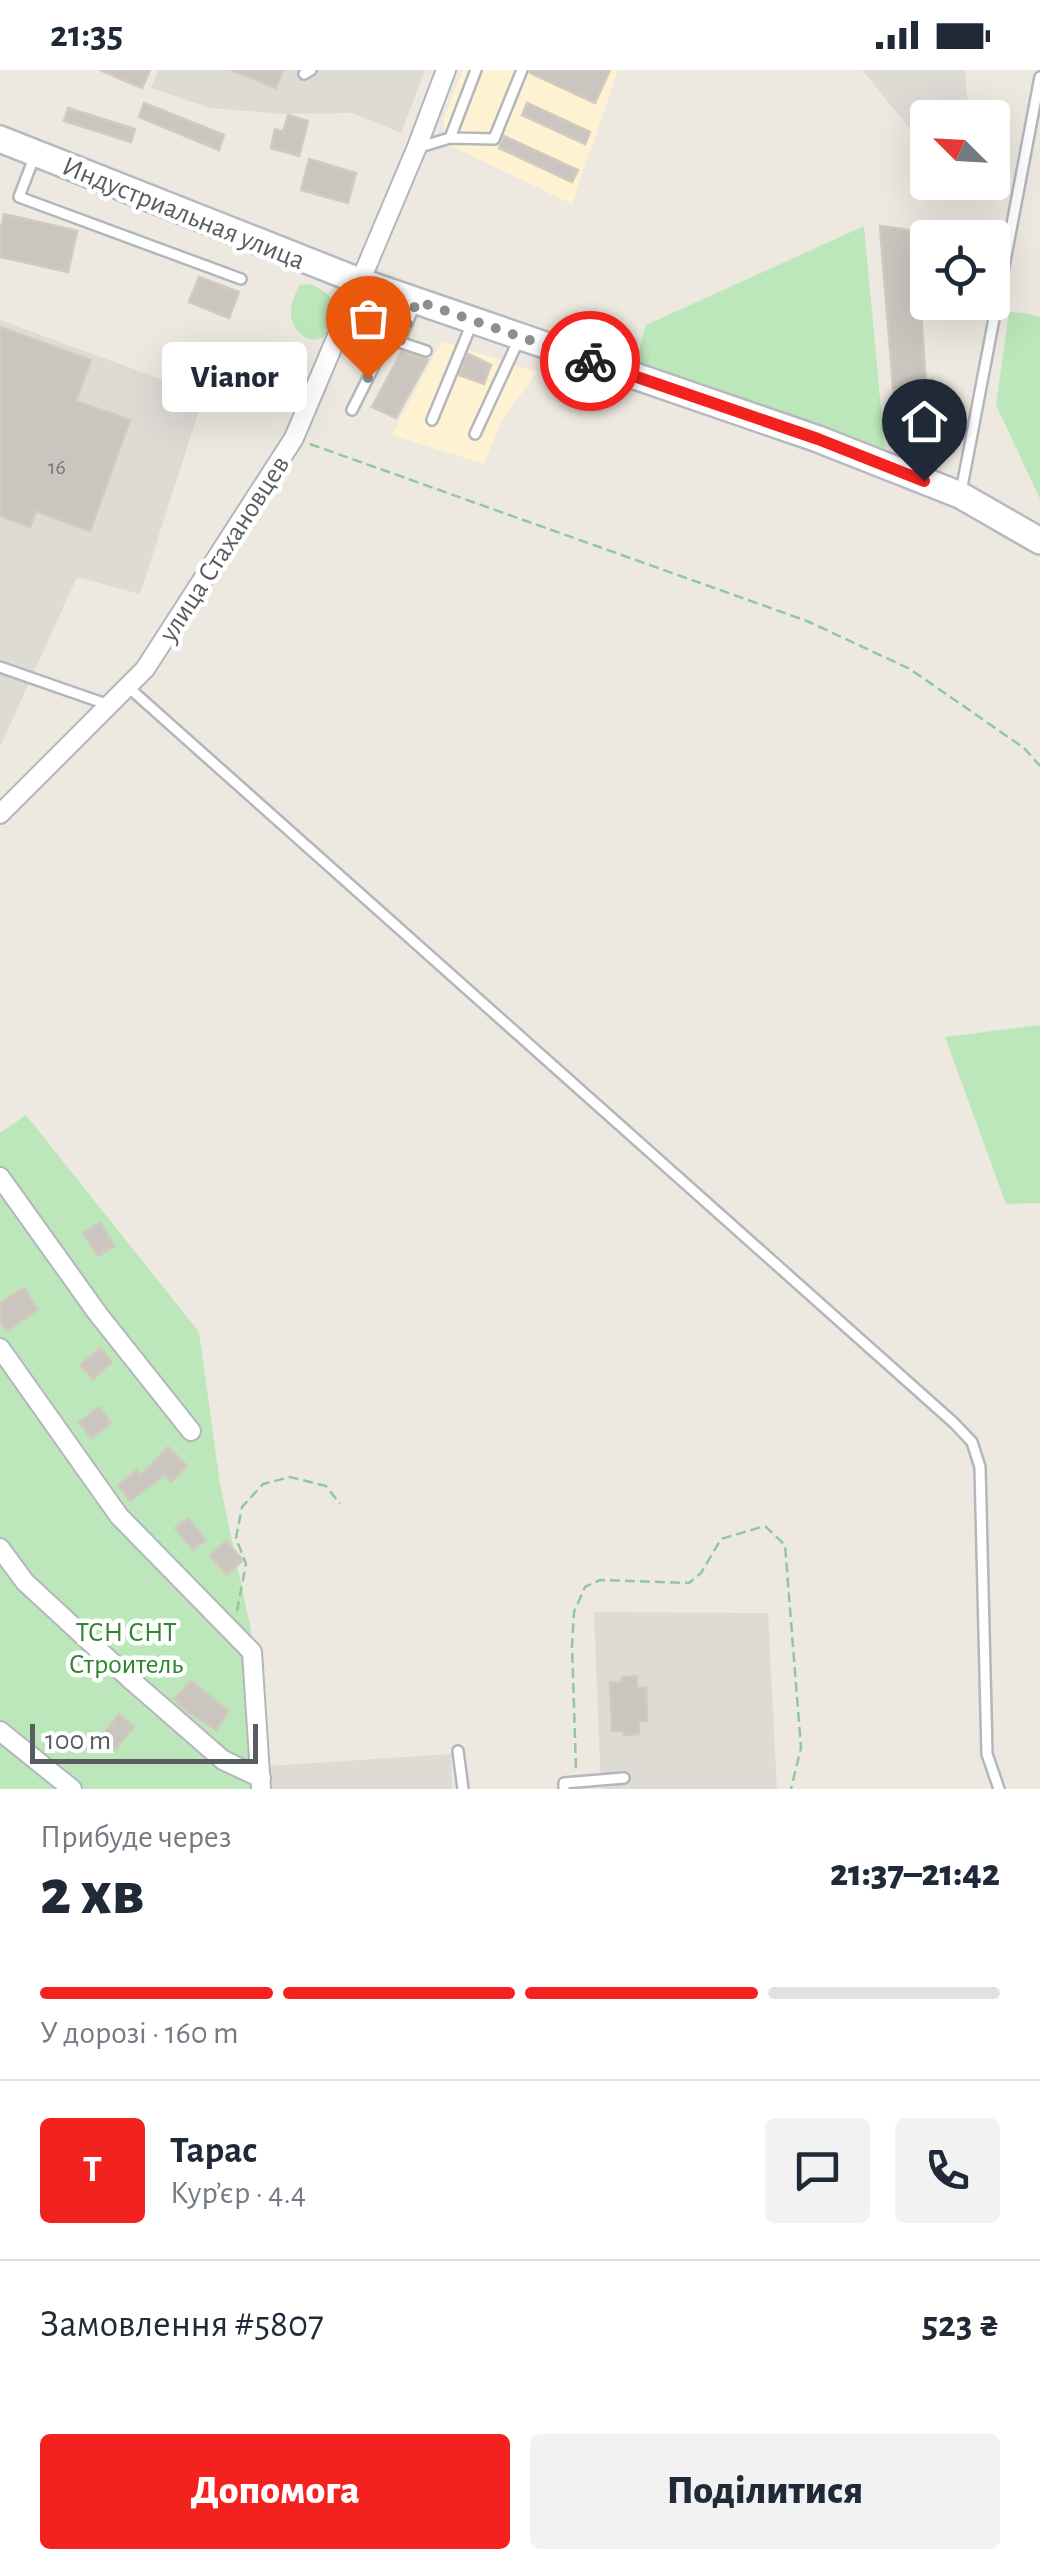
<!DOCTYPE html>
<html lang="uk">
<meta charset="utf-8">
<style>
body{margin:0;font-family:"Alegreya Sans",sans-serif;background:#f2f2f3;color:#1f2937;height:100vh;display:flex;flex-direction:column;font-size:38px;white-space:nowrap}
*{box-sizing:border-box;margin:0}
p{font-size:32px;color:#747a83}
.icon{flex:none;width:55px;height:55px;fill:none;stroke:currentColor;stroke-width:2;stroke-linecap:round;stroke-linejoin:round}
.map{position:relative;height:1719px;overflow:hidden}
.side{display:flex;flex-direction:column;background:#fff;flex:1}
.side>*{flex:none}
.needle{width:65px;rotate:294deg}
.controls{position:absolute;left:910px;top:30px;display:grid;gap:20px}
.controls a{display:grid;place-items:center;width:100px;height:100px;border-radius:10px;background:#fff;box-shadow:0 10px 40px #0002;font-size:50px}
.scale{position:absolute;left:30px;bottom:25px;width:228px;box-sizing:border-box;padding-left:10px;border:5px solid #595d62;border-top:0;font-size:28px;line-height:35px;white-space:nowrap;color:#595d62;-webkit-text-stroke:8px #fff;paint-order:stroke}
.pin{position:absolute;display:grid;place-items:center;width:85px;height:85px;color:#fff;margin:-102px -42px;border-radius:50% 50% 50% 0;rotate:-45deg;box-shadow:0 0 10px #0007}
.pin .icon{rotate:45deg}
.courier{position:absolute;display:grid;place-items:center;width:100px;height:100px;margin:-50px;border:8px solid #f4221e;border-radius:50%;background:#fff;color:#222;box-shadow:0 2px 12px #0007}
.bubble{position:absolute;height:70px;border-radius:10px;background:#fff;box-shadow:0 10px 40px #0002;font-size:32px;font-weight:800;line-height:70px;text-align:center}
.summary em{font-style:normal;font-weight:800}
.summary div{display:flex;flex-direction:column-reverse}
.summary{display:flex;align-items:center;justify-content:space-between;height:170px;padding:0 40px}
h1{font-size:65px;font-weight:800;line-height:75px}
.bar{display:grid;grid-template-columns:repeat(4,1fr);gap:15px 10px;align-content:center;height:120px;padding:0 40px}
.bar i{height:12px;border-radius:8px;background:#e0e1e3}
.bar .on{background:#f4221e}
.bar p{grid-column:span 4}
.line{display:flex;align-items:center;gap:25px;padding:0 40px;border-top:2px solid #e0e1e3}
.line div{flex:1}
.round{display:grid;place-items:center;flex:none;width:105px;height:105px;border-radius:10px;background:#f2f2f3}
.cta{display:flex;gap:20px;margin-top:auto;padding:20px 40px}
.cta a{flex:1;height:115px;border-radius:10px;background:#f4221e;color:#fff;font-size:40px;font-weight:800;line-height:115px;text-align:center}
.cta a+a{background:#f2f2f3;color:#1f2937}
.status{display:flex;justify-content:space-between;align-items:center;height:70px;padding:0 50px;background:#fff;direction:ltr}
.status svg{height:28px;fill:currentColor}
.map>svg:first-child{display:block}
</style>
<div class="status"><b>21:35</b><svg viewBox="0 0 49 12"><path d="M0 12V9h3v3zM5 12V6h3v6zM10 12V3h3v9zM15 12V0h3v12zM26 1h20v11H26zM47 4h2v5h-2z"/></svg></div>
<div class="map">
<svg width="1040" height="1719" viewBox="0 0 1040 1719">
<rect width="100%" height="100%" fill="#ede9e0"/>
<path fill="#fff2d3" d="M 463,0 L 618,0 L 572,134 L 447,74 L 443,50 Z
M 442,271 L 537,302 L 501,352 L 484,394 L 392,365 Z"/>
<path fill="#dddbd4" d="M 158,0 L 425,0 L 401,63 L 352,43 L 285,44 L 210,38 L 151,18 Z
M 862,0 L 965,0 L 969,47 L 928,48 L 927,61 L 910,59 Z
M 0,250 L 204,325 L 140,524 L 77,507 L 0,677 Z
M 594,1542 L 768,1543 L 777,1719 L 601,1719 Z
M 451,1684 L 452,1719 L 269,1719 L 268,1696 Z"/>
<path fill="#bce7ba" d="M 864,156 L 885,381 L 635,294 L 646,255 Z
M 310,214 C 332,223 342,235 329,257 C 325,263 326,267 319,269 C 305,273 293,258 291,246 C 290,235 295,224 300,215 Z
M 1009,242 L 1026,243 L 1040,247 L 1040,429 L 996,335 Z
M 1040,955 L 1040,1133 L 1006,1134 L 945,967 Z
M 26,1045 L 199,1262 L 220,1414 L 251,1560 L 262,1719 L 0,1719 L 0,1063 Z"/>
<path fill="#cac6bf" stroke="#d2cabe" stroke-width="2.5" d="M 100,0 L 150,0 L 142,18 Z
M 231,0 L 283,0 L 276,18 Z
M 530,0 L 610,0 L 595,33 L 530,3 Z
M 144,33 L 224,65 L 219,80 L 139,47 Z
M 527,33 L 590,62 L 585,74 L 522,45 Z
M 68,38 L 135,59 L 131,72 L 64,51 Z
M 288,45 L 308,51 L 299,86 L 271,78 L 275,59 L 283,62 Z
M 504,66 L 578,100 L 572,112 L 499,78 Z
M 309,89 L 356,103 L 348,133 L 301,120 Z
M 4,144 L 77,161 L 68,202 L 0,187 L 0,162 Z
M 880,156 L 916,161 L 927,334 L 894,329 Z
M 199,207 L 239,222 L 229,248 L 189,232 Z
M 0,257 L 91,290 L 76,331 L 130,350 L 90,461 L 36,441 L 30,457 L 0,446 Z
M 402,281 L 428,290 L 396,348 L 372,337 Z
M 468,284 L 491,295 L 484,314 L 459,305 Z
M 100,1153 L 115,1176 L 98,1186 L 83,1163 Z
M 24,1218 L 38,1240 L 6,1261 L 0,1251 L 0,1233 Z
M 100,1278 L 112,1292 L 93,1309 L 80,1295 Z
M 99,1337 L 111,1353 L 91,1368 L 79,1352 Z
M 168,1377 L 187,1396 L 171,1412 L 164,1405 L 130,1431 L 118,1415 L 137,1400 L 141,1405 Z
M 188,1448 L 206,1470 L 193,1480 L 175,1458 Z
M 226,1471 L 243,1490 L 227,1505 L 210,1486 Z
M 637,1606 L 637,1618 L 646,1618 L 647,1651 L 639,1651 L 639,1664 L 624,1665 L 624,1661 L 612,1661 L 610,1612 L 622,1612 L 622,1607 Z
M 191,1611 L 229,1641 L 216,1660 L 188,1642 L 174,1629 Z
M 119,1644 L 134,1657 L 115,1680 L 100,1668 Z"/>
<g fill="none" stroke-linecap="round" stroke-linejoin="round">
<defs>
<path id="service" d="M 304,4 L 311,0
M 450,68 L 476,0
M 420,77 L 450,68 L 494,69 L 522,0
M 35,85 L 19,127 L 241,209
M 339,259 L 384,276 L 399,272 L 416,232
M 399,272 L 426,281
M 352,340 L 384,276
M 432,350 L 472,253
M 475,364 L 519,269
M 961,422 L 1040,7
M 0,597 L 109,635
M 127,616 L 954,1353 L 972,1372 L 980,1397 L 987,1684 L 999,1719
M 458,1681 L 463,1719
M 564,1719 L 564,1713 L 624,1708"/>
<path id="minor" d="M 0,744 L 145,599 L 294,368 L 417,77 L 446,0
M 0,1107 L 98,1244 L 191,1361
M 0,1278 L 119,1446 L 252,1582 L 261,1719
M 0,1478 L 25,1512 L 130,1609 L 223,1690 L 261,1708
M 0,1661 L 72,1719"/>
<path id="secondary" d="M 0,69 L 359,211 L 818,369 L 960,425 L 1040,471"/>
</defs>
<use href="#service" stroke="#b3b7bc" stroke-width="14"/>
<use href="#minor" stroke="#b3b7bc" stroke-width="22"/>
<use href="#secondary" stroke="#b6bac0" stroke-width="30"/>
<path stroke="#93c89e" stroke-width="2.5" stroke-dasharray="10 5" stroke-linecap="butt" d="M 310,374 L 807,551 L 910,599 L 1024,678 L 1040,696
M 237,1541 L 246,1494 L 236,1468 L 242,1437 L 263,1414 L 290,1407 L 326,1416 L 340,1434
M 576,1698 L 572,1576 L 574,1542 L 585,1517 L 600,1510 L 689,1513 L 701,1503 L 721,1469 L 765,1456 L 785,1475 L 801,1678 L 791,1719"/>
<use href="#service" stroke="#fff" stroke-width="9"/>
<use href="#minor" stroke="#fff" stroke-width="18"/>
<use href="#secondary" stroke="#fff" stroke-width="25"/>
</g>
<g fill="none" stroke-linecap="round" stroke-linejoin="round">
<path stroke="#8d8e8e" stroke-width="10" stroke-dasharray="0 18" d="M 368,308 L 384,276 L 400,272 L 417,231 L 590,291"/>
<path stroke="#f4221e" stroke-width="12" d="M 590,291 L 818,369 L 924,411"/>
</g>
<g text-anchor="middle" stroke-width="9" stroke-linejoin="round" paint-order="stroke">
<g font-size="22" fill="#757779">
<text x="57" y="404">16</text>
</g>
<g font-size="28" fill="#595d62" stroke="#fff">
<text transform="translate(184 142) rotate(22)" y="10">Индустриальная улица</text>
<text transform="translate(223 478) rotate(-57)" y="10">улица Стахановцев</text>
</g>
<g font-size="28" fill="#2f842e" stroke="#fff">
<text x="126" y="1571">ТСН СНТ<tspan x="126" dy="32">Строитель</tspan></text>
</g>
</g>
</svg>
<div class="controls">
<a><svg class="needle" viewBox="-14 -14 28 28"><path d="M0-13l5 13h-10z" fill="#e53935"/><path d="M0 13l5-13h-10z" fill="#747a83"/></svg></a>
<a><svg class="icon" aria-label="locate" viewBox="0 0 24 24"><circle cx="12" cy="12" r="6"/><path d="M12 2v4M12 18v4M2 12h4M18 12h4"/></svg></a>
</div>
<div class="scale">100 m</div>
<div class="pin" style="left:368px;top:308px;background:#ea580c"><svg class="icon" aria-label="bag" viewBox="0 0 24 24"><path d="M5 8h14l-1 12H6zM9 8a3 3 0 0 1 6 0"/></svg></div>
<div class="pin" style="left:924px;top:411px;background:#1f2937"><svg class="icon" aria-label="home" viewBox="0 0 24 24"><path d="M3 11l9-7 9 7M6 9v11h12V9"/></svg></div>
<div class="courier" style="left:590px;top:291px"><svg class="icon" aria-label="bike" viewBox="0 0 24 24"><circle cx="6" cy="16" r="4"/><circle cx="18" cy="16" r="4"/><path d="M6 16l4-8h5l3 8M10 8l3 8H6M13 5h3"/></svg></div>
<div class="bubble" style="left:162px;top:272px;width:145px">Vianor</div>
</div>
<section class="side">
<div class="summary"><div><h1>2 хв</h1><p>Прибуде через</p></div><em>21:37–21:42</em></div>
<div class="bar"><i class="on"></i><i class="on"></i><i class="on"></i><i></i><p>У дорозі · 160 m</p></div>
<div class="line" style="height:180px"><b class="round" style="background:#f4221e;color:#fff">Т</b><div><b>Тарас</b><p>Кур’єр · 4.4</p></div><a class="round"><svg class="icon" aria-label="chat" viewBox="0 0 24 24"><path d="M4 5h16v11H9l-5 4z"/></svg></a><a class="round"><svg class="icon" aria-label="phone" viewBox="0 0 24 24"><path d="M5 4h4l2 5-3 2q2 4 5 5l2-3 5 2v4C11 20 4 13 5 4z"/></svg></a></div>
<div class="line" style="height:130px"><div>Замовлення #5807</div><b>523 ₴</b></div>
<div class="cta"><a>Допомога</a><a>Поділитися</a></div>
</section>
